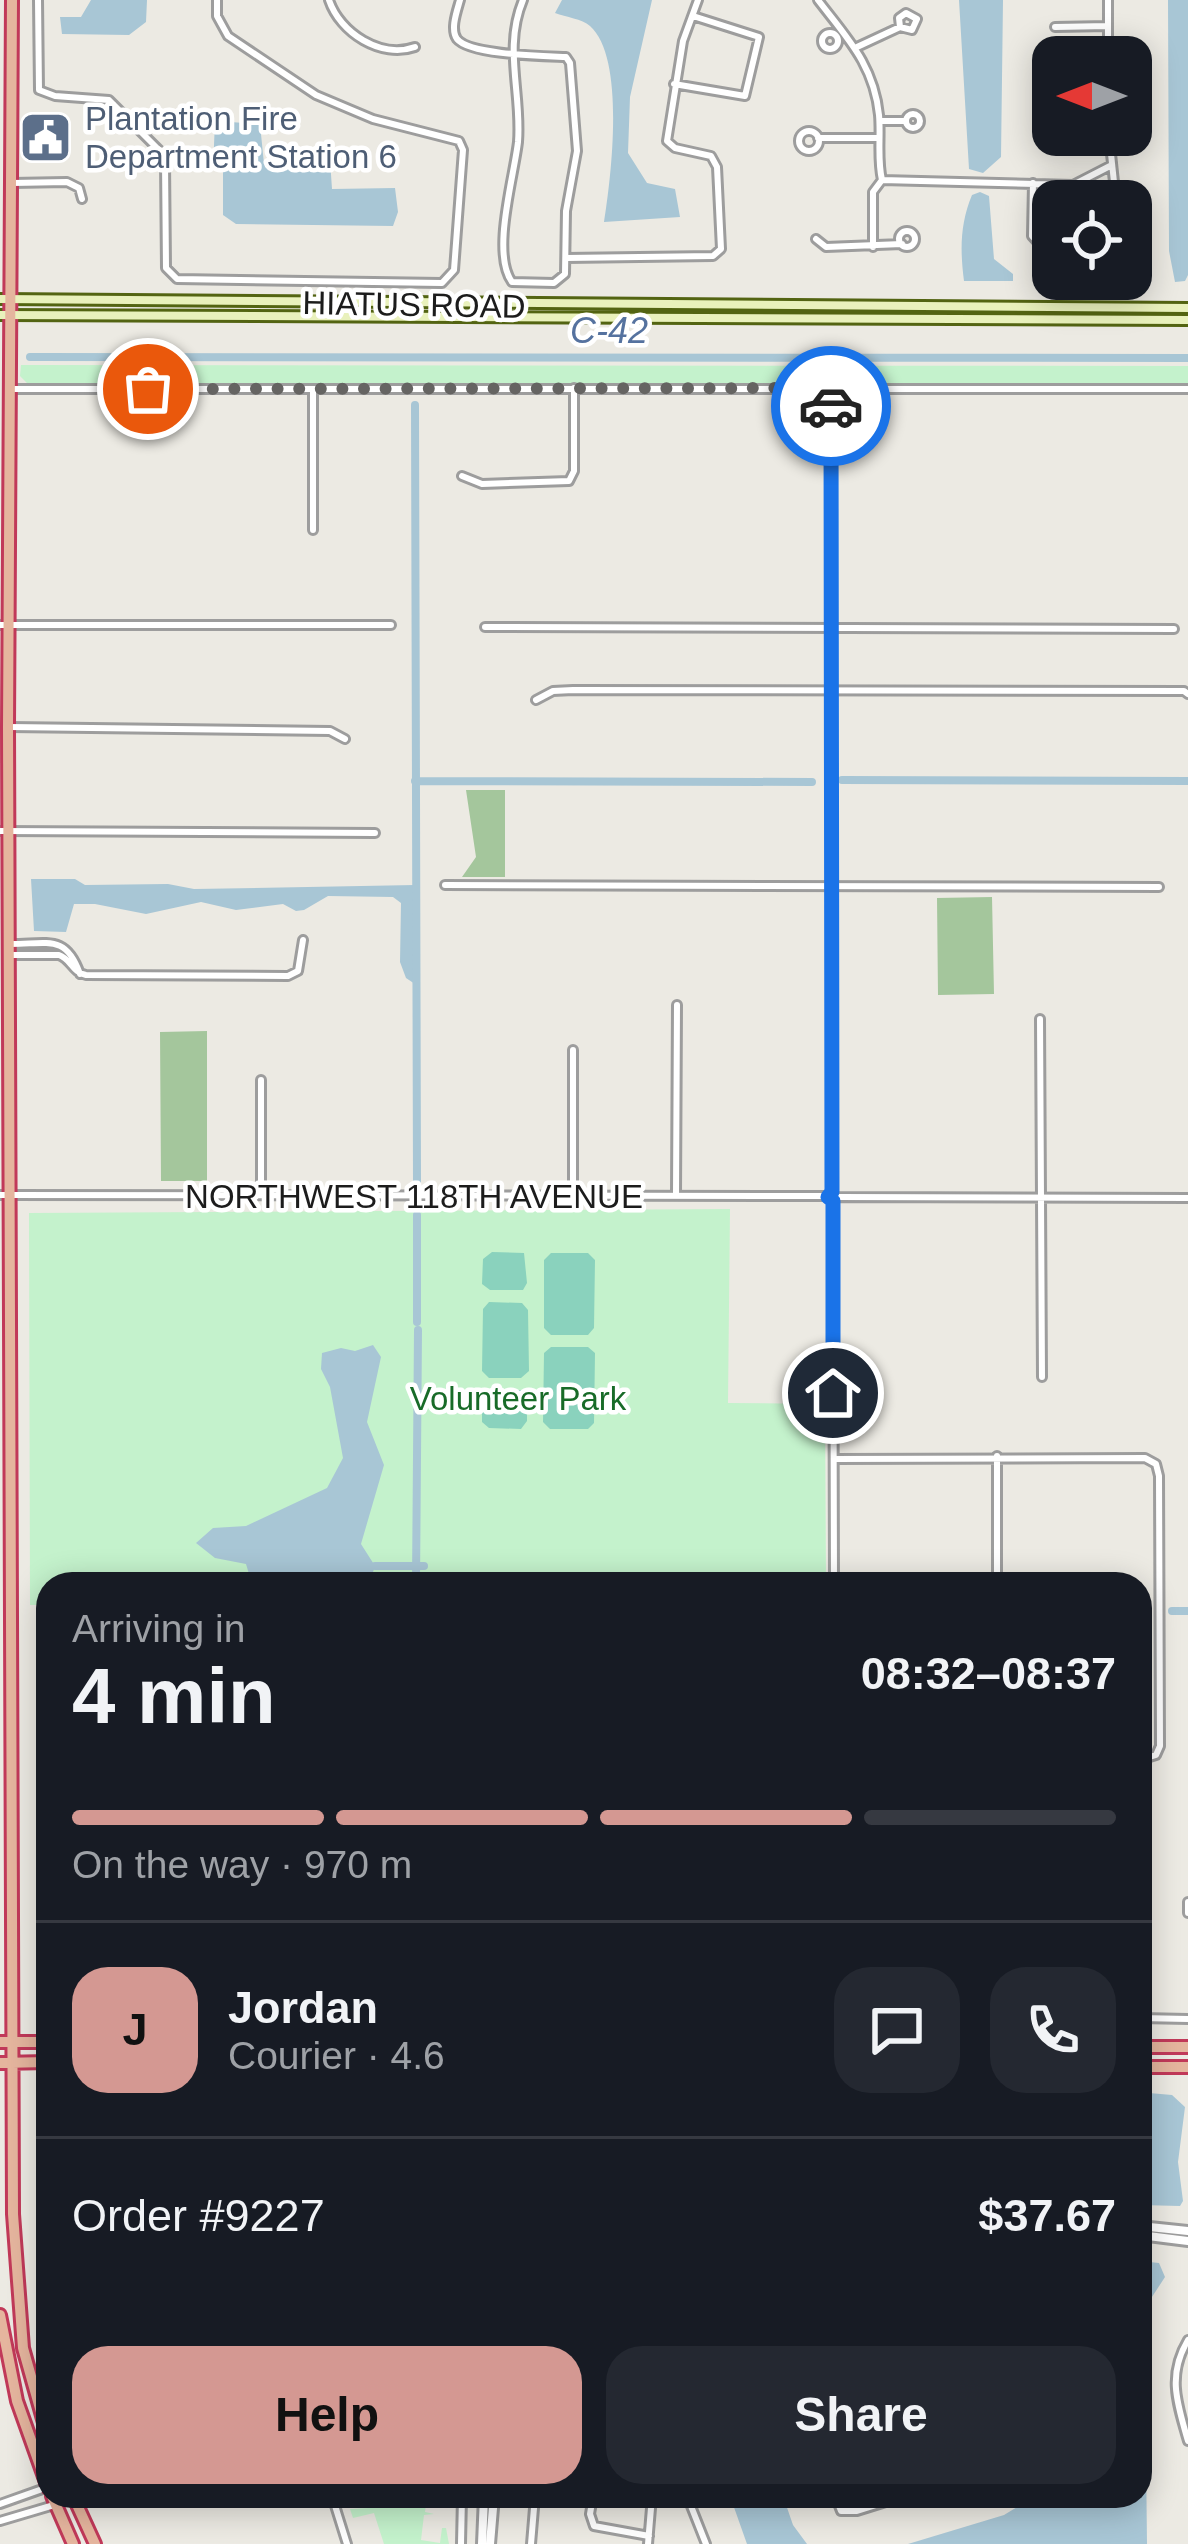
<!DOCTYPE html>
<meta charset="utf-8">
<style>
body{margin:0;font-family:Arial,sans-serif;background:#242831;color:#f1f3f6;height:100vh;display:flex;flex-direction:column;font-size:45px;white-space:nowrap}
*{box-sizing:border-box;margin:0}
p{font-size:39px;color:#9ea1a6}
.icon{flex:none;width:66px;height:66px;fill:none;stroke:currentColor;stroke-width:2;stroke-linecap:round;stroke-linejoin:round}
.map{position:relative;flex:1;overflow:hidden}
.drawer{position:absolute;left:36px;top:1572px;width:1116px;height:936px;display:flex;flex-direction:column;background:#171b24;border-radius:36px;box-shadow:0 6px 30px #0003}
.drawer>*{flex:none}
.needle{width:78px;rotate:270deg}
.buttons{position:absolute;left:1032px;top:36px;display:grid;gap:24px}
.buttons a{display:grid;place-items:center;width:120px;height:120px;border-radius:24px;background:#171b24;box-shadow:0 6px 30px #0003;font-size:60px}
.pin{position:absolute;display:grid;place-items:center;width:102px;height:102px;color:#fff;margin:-51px;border:6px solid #fff;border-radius:50%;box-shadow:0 3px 12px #0007}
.courier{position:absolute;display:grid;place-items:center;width:120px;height:120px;margin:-60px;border:9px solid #1a73e8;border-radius:50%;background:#fff;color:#222;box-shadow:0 3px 15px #0007}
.overview em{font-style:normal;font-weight:700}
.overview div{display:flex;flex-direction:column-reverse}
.overview{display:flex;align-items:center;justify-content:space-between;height:204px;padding:0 36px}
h1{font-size:78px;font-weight:700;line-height:90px}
.bar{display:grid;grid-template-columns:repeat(4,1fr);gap:18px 12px;align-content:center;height:144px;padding:0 36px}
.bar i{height:15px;border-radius:9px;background:#363941}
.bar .current{background:#d49892}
.bar p{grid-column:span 4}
.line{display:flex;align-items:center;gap:30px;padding:0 36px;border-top:3px solid #363941}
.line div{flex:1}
.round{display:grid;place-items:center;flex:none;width:126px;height:126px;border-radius:36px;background:#242831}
.action{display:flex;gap:24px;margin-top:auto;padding:24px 36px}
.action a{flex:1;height:138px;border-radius:36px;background:#d49892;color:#111;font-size:48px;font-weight:700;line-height:138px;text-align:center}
.action a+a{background:#242831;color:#f1f3f6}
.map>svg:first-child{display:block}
</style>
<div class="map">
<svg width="1188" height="2544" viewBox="0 0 1188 2544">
<rect width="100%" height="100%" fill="#eceae3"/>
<path fill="#a4c69c" d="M 466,790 L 505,790 L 505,877 L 462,877 L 476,857 Z
M 992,897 L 994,994 L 938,995 L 937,898 Z
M 207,1031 L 207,1181 L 161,1181 L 160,1032 Z"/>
<path fill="#c4f2cc" d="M 21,365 L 1188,366 L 1188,386 L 30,386 L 20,376 Z
M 730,1209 L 728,1403 L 825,1404 L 826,1584 L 48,1584 L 48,1605 L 30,1605 L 29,1213 Z
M 419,2496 L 427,2496 L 425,2512 L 434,2514 L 424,2515 L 421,2540 L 440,2543 L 442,2528 L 446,2528 L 449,2544 L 384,2544 L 374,2513 L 353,2518 L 350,2509 L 368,2508 L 369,2502 L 372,2507 L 391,2507 L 392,2502 L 394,2508 L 418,2507 Z"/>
<path fill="#8ad2bd" d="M 492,1252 L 524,1253 L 527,1283 L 523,1290 L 490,1290 L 482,1284 L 483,1259 Z
M 551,1253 L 588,1253 L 595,1260 L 594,1328 L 588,1335 L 551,1335 L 544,1328 L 544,1260 Z
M 489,1302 L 522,1303 L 528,1310 L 529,1371 L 521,1378 L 489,1378 L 482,1371 L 483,1309 Z
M 551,1347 L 588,1347 L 595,1353 L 594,1423 L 588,1429 L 550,1429 L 543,1422 L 544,1353 Z
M 489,1390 L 521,1390 L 527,1396 L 527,1421 L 521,1429 L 489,1428 L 482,1422 L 482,1396 Z"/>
<path fill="#a8c6d5" d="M 91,0 L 147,0 L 146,22 L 129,35 L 62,34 L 60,17 L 81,17 Z
M 562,0 L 652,0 L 630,97 L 628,153 L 647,183 L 675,189 L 680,217 L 604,222 C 611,178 626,58 590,26 C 582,19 566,17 555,13 Z
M 959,0 L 1003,0 L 1001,157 L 983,173 L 969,169 Z
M 1168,0 L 1188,0 L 1188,275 L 1185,281 L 1175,282 L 1169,251 Z
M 215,121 L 260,124 L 264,164 L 330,160 L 332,189 L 395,188 L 398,212 L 393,226 L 236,224 L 223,215 L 223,172 L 213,169 Z
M 980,192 L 989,196 L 994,259 L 1013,274 L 1013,281 L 964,281 C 960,250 960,224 972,195 Z
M 31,879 L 75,879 L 85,885 L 168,884 L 194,889 L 415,885 L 415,984 L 406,978 L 400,962 L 401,903 L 393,897 L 328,896 L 304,910 L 296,911 L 283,904 L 236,910 L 201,902 L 146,914 L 95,904 L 74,904 L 66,932 L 34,931 Z
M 373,1345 L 381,1357 L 367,1422 L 384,1465 L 361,1544 L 375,1566 L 369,1584 L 252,1584 L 246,1564 L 215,1558 L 196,1543 L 213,1528 L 246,1526 L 327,1488 L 343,1458 L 330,1387 L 321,1369 L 322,1353 L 341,1348 L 355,1351 Z
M 1149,2093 L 1172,2095 L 1185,2107 L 1178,2162 L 1183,2201 L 1180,2206 L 1140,2205 L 1140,2095 Z
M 1140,2261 L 1159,2263 L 1165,2277 L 1150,2300 L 1140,2335 Z
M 1140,2438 L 1146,2454 L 1147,2544 L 908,2544 L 1004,2515 L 1035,2496 L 1140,2496 Z
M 730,2496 L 783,2496 L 793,2525 L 807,2544 L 747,2544 Z"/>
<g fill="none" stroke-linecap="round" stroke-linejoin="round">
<path stroke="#a8c6d5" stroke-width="8" d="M 30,357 L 1188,358
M 415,405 L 417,1186
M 842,780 L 1188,781
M 415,781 L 812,782
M 417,1215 L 417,1322
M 375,1566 L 424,1566
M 416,1584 L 418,1330
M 1140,1611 L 1147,1611
M 1172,1611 L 1188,1611"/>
<defs>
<path id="minor" d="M 38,0 L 39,90 L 55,96 L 109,100 L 160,151 L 165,162 L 166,268 L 177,279 L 442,283 L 454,270 L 463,150 L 459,141 L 373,119 L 316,95 L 228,36 L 217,16 L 217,0
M 329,0 C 340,33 381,59 415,47
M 460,0 C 457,11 450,29 457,39 C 470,55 544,56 566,57 L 570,63 L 577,151 L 566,211 L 565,274 L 554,283 L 512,282 C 491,253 514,177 518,142 C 522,93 503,48 523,0
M 818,0 C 847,38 874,65 879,115 C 881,137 877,158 882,180 L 873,192 L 873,247
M 1108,0 L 1108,57
M 1055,27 L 1108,26
M822 41a8 8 0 1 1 16 0a8 8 0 1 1-16 0Z
M 857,47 L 900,27 L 912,30 L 917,19 L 906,13 L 899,18 L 900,27
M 674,84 L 745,96 L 759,37 L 693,16
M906 121a7 7 0 1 1 14 0a7 7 0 1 1-14 0Z
M 880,121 L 906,121
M799 141a10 10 0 1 1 20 0a10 10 0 1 1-20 0Z
M 1109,135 L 1116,201
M 818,138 L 878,138
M 882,180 L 1073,185 L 1110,166
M 12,183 L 67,182 L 79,188 L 82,199
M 1033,183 L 1032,236 L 1042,247 L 1053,247
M899 239a8 8 0 1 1 16 0a8 8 0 1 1-16 0Z
M 816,239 L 826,247 L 902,244
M 566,258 L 713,256 L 721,249 L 717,167 L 711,156 L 675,148 L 667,141 L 683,41 L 698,0
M 831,388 L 833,1192
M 10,389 L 1188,389
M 313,390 L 313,530
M 462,476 L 482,484 L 569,481 L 574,471 L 574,388
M 0,625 L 391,625
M 485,627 L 1174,629
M 536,700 L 553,691 L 573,690 L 1184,691 L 1188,694
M 9,727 L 330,731 L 345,739
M 0,831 L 375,833
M 445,885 L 1159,887
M 11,944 C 48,944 66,934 80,974
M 9,955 L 59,955 C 71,959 72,972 86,975 L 288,976 L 298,971 L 303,940
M 1040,1019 L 1042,1377
M 261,1080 L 261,1195
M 0,1195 L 828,1196
M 573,1196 L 573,1050
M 676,1196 L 677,1005
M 838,1197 L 1188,1198
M 833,1201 L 834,1584
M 834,1459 L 1145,1458 L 1156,1464 L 1159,1476 L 1160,1746 L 1156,1755 L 1140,1760
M 997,1584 L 997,1456
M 1188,1902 L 1188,1913
M 1140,2018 L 1188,2019
M 1188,2340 C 1167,2375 1177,2403 1188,2441
M 332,2496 L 347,2544
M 593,2496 L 590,2514 L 594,2526 L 649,2536
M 687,2496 L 706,2544
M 835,2496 L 841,2511 L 857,2511 L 905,2496
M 0,2504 L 48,2487
M 0,2521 L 54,2505
M 461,2544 L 462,2496
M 531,2544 L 535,2496
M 648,2544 L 652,2496"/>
<path id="tertiary" d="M 1140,2226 L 1188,2231
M 1140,2235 L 1188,2241
M 482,2544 L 484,2496
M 490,2544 L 494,2496"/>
<path id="secondary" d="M 0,299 L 1188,308
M 0,315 L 1188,320"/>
<path id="trunk" d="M 12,0 L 8,727 L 13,2214 L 23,2348 L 48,2437
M 0,2042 L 48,2042
M 1140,2047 L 1188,2047
M 0,2063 L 48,2062
M 1140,2067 L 1188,2067
M 0,2315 L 17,2401 L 48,2488
M 52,2496 L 73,2544
M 73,2496 L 95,2544"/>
</defs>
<use href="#minor" stroke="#9d9d9d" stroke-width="12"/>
<use href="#tertiary" stroke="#9d9d9d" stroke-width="14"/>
<use href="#secondary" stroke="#536412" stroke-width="14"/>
<use href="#trunk" stroke="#c13959" stroke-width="16"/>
<use href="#minor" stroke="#fff" stroke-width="6"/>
<use href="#tertiary" stroke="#fff" stroke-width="8"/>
<use href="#secondary" stroke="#e9f1bc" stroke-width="8"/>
<use href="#trunk" stroke="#e5b59e" stroke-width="10"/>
</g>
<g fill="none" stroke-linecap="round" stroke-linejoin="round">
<path stroke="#656462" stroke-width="12" stroke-dasharray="0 21.6" d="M 148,389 L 831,388 L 831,406"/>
<path stroke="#1a73e8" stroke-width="15" d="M 831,406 L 832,1192 L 828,1197 L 833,1201 L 833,1393"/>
</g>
<defs>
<symbol id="civic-square" viewBox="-11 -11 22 22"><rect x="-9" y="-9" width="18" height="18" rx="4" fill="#5c6f8a" stroke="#fff"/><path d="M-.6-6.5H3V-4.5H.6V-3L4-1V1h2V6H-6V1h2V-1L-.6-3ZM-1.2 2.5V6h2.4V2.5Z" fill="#fff"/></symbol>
</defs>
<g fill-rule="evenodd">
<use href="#civic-square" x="16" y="108" width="59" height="59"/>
</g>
<g text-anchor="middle" stroke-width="9" stroke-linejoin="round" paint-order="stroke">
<g font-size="33" fill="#4e5e75" stroke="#fff" text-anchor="start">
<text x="85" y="130">Plantation Fire<tspan x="85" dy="38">Department Station 6</tspan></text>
</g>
<g font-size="33" fill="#1c1c1c" stroke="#fff">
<text transform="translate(414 304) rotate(1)" y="12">HIATUS ROAD</text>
<text x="414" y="1208">NORTHWEST 118TH AVENUE</text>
</g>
<g font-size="33" fill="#186b28" stroke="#fff">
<text x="518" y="1410">Volunteer Park</text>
</g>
<g font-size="36" font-style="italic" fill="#55729f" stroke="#fff">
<text x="609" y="343">C-42</text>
</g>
</g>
</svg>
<div class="buttons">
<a><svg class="needle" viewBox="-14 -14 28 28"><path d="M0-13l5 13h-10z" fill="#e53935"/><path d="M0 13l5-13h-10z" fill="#9ea1a6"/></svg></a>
<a><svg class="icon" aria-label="locate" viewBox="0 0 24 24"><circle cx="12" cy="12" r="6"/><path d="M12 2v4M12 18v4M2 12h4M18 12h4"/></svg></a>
</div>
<div class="pin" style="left:148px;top:389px;background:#ea580c"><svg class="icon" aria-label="bag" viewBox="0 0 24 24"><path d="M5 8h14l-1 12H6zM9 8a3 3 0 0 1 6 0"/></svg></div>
<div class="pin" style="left:833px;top:1393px;background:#1f2937"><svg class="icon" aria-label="home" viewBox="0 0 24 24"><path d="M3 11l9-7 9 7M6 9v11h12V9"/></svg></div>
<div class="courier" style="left:831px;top:406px"><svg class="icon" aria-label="car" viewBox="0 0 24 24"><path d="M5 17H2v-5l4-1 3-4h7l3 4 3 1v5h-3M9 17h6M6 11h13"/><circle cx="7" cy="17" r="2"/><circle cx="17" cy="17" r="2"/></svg></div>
<section class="drawer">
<div class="overview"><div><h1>4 min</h1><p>Arriving in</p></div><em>08:32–08:37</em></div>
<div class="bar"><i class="current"></i><i class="current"></i><i class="current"></i><i></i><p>On the way · 970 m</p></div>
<div class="line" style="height:216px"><b class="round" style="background:#d49892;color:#111">J</b><div><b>Jordan</b><p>Courier · 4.6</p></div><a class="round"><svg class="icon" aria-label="chat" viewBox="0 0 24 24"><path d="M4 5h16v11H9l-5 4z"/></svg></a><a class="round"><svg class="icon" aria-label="phone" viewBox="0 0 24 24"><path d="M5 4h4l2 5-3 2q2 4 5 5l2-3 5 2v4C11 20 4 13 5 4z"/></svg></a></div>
<div class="line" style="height:156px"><div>Order #9227</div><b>$37.67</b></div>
<div class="action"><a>Help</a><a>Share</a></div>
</section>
</div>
